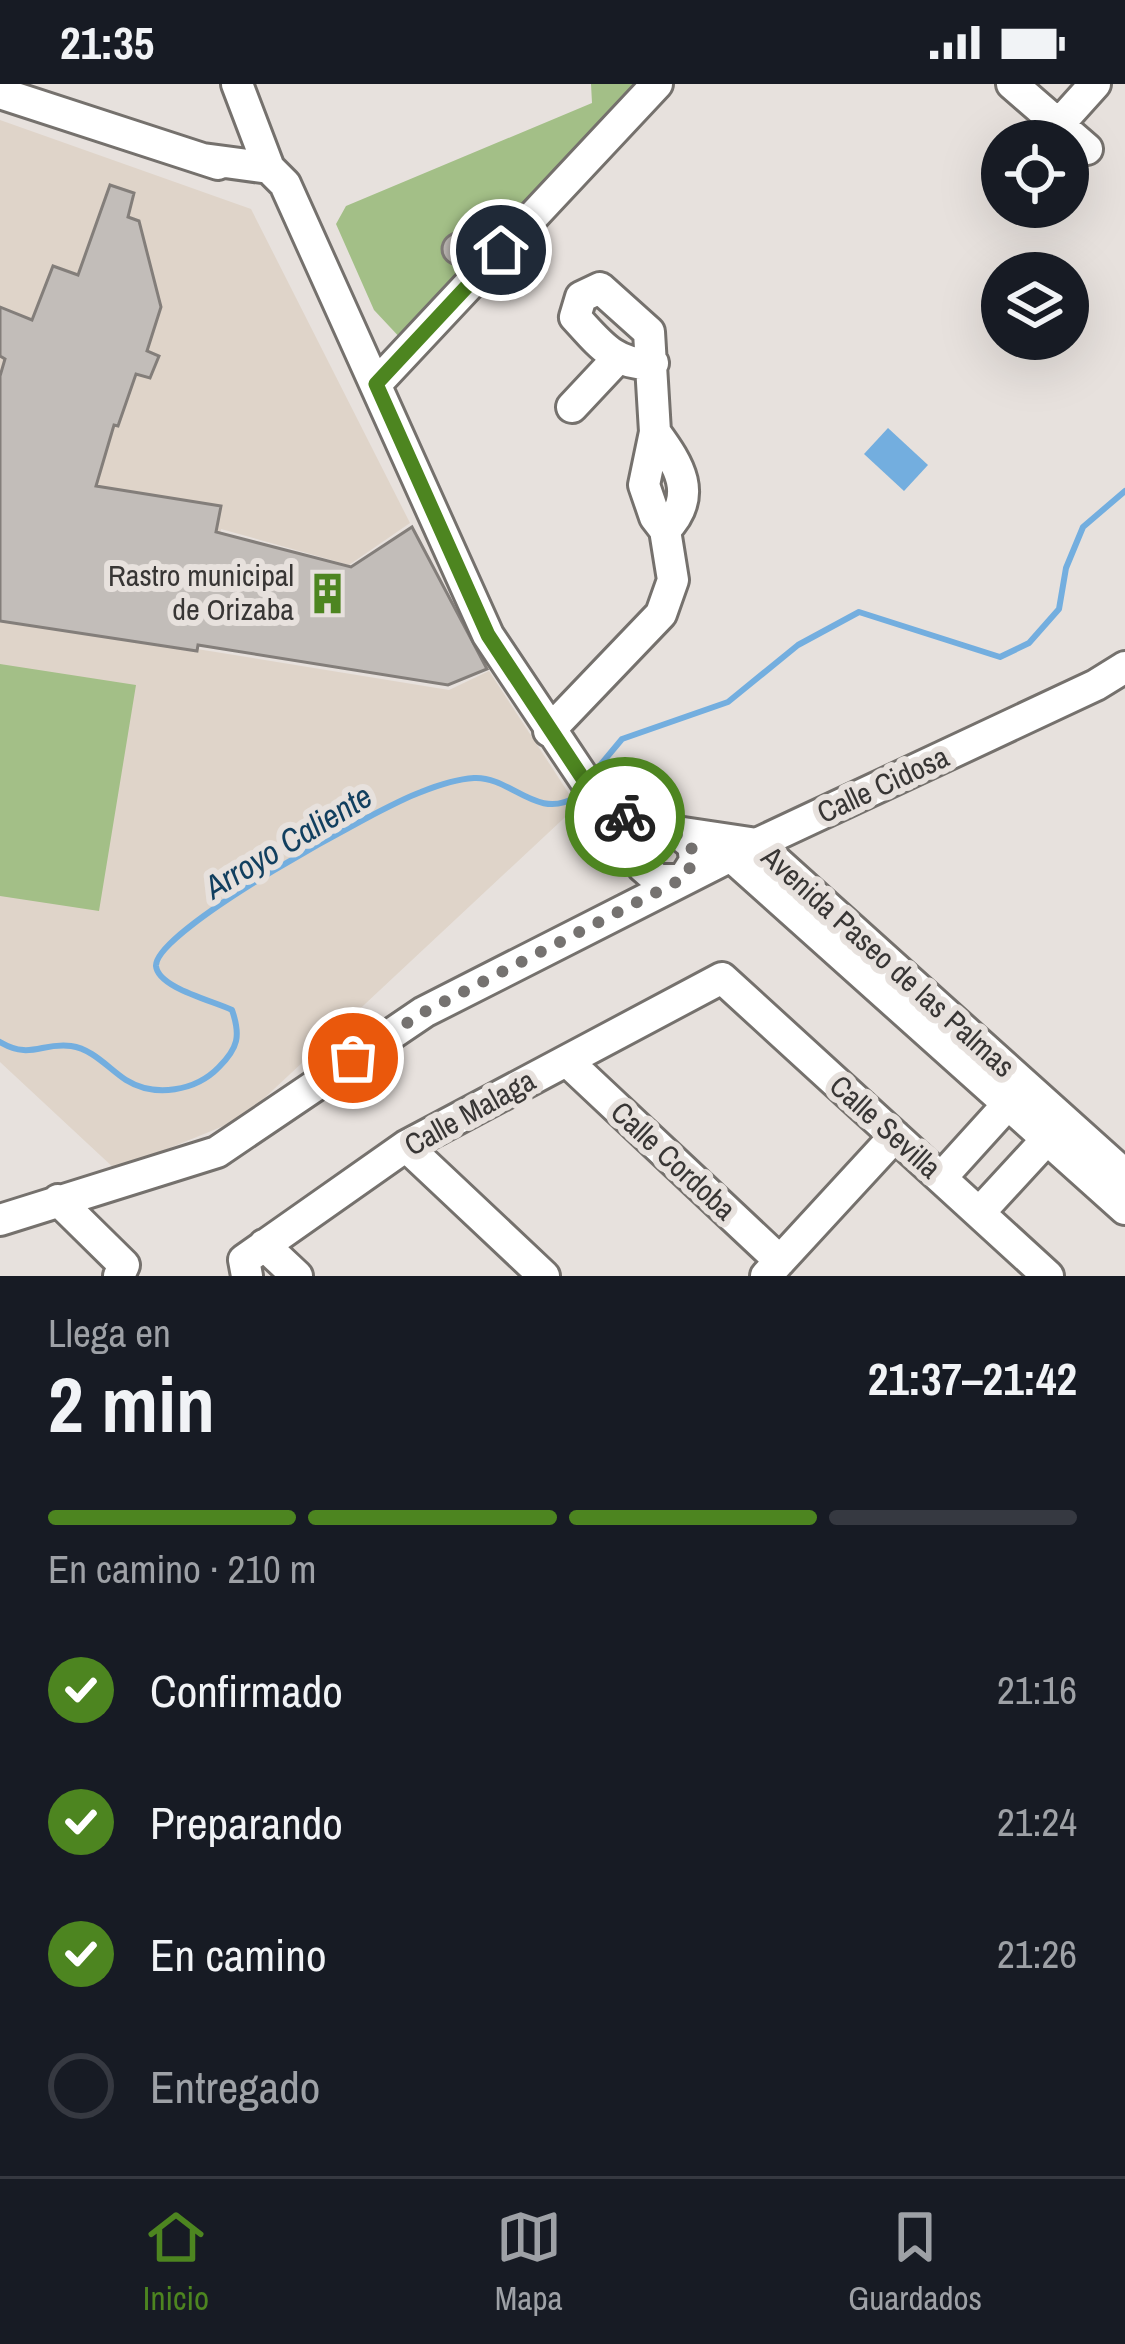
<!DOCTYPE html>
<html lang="es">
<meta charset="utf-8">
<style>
body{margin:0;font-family:"Archivo Narrow",sans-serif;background:#20242c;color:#f1f3f6;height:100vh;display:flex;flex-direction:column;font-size:45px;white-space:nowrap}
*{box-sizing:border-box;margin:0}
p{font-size:39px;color:#9ea1a6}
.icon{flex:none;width:66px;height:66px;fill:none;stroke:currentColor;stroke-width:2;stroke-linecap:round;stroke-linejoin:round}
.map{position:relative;height:1192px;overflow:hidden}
.sheet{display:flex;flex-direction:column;background:#171b24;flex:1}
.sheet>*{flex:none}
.controls{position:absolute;left:981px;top:36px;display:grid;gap:24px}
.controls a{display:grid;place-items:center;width:108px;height:108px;border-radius:50%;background:#171b24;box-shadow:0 12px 48px #0002;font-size:60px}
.pin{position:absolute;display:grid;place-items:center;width:102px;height:102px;color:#fff;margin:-51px;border:6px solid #fff;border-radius:50%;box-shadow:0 3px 12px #0007}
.courier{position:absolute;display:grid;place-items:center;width:120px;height:120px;margin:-60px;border:9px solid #4d8520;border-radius:50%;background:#fff;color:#222;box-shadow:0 3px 15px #0007}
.headline em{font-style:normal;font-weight:700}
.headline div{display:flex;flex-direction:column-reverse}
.headline{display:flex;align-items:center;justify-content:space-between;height:204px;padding:0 48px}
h1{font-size:78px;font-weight:700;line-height:90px}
.bar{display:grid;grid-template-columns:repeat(4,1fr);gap:18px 12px;align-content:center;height:144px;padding:0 48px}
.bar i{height:15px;border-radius:9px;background:#363941}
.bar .current{background:#4d8520}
.bar p{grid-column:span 4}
ol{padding:0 48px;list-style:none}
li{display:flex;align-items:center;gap:36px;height:132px}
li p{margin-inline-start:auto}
li .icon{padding:12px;border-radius:50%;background:#4d8520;color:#fff;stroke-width:4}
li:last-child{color:#9ea1a6}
li i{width:66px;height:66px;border:6px solid #363941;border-radius:50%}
.status{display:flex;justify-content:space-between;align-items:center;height:84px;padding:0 60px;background:#171b24;direction:ltr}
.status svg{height:33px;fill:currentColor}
.tab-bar{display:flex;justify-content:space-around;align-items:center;height:168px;border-top:3px solid #363941;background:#171b24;font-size:33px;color:#9ea1a6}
.tab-bar a{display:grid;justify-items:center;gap:6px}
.tab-bar .current{color:#4d8520}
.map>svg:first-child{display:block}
</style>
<div class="status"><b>21:35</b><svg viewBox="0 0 49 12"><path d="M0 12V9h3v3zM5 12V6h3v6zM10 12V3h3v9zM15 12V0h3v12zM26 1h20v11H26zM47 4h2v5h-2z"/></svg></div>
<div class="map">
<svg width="1125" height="1192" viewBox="0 0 1125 1192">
<rect width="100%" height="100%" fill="#e7e1dd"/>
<path fill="#dfd4c9" d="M 0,36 L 251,125 L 410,439 L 349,481 L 221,445 L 197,565 L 449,606 L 489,587 L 577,722 L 243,1034 L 116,1086 L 0,978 Z"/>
<path fill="#a3bf87" d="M 591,0 L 639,0 L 404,258 L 374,226 L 336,140 L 346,122 L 592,19 Z
M 0,580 L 136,601 L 99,827 L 0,812 Z"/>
<path fill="#73aedf" d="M 888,344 L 928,381 L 904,407 L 864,370 Z"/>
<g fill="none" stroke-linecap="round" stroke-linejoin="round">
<path stroke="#73aedf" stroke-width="6" d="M 597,685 L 622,655 L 728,618 L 798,561 L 859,528 L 1000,573 L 1029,559 L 1059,525 L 1066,484 L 1083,443 L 1125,407
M 0,958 C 31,976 41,958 71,962 C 93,965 109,985 126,996 C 155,1014 196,1007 219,983 C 238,964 241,952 232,926 C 214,917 158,904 156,882 C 154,846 382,722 421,708 C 436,702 458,695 474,694 C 511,692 536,737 576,713"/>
</g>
<path fill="#c2bdb9" stroke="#837e7a" stroke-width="3" d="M 110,101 L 134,109 L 128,133 L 139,137 L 161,223 L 147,267 L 159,272 L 150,294 L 136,290 L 118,342 L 114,341 L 96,402 L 221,422 L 216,448 L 351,483 L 412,443 L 487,585 L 448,601 L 198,561 L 197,567 L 0,537 L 0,292 L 5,275 L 0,272 L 0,223 L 32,236 L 53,182 L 78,191 Z
M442 165a16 16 0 1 1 32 0a16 16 0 1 1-32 0Z"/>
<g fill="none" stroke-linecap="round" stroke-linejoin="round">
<defs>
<path id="minor" d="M 237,0 L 269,84
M 1012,0 L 1087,65
M 0,9 L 218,80
M 1059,40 L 1095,0
M 203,75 L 269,84 L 285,100 L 488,551 L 643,783 L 658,796 L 683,796 L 695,777 L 693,761 L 678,749
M 376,300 L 657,0
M 572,323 L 617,275
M 655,348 C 679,381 699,411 665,446
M 549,647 L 661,530 L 673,496 L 665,446 L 655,433 L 644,401 L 655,348 L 649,248 L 600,204 L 581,213 L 575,233 C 599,259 616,283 653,279
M 603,725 L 670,747 L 757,760 L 1125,1091
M 731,772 L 1125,1125
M 567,977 L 780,1177
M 406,1062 L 544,1192
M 941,1094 L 1018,1009
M 58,1116 L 124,1181 L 119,1192
M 979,1129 L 1060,1041
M 0,1136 L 217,1068 L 424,928 L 731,772 L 1096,601 L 1125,583
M 264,1161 L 297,1192
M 247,1192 L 244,1176 L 406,1062 L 722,894 L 1048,1192
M 766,1192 L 895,1052"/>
</defs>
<use href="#minor" stroke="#75716d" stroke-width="36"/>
<use href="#minor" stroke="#fff" stroke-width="30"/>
</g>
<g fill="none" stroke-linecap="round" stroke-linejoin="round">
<path stroke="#757270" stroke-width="12" stroke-dasharray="0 21.6" d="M 353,974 L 424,928 L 686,793 L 695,771 L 686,754 L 625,733"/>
<path stroke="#4d8520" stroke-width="15" d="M 501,166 L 376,300 L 488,551 L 603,725 L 625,733"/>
</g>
<defs>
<symbol id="building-bare" viewBox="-9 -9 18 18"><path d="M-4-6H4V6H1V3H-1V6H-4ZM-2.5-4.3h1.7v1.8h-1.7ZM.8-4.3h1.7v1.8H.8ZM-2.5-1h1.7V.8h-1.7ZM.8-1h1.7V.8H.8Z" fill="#4d8520" stroke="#e7e1dd" stroke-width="2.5" paint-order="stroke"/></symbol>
</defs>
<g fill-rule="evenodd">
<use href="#building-bare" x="298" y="480" width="59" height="59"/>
</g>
<g text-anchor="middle" stroke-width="12" stroke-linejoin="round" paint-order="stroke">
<g font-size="30" fill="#383635" stroke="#e7e1dd" text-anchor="end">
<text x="294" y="502">Rastro municipal<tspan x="294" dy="34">de Orizaba</tspan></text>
</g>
<g font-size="30" fill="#383635" stroke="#e7e1dd">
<text transform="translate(883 701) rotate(-25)" y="10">Calle Cidosa</text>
<text transform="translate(888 878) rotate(42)" y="10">Avenida Paseo de las Palmas</text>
<text transform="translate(470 1029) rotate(-29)" y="10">Calle Malaga</text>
<text transform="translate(885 1043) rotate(42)" y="10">Calle Sevilla</text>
<text transform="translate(673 1077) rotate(43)" y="10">Calle Cordoba</text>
</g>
<g font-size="33" font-style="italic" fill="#113f5f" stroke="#e7e1dd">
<text transform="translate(288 757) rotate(-31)" y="12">Arroyo Caliente</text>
</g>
</g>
</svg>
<div class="controls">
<a><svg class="icon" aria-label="locate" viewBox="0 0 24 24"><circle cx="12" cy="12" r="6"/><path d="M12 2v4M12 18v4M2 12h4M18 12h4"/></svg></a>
<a><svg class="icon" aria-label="layers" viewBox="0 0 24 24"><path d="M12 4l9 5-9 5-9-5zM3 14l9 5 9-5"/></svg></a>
</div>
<div class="pin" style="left:353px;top:974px;background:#ea580c"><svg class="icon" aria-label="bag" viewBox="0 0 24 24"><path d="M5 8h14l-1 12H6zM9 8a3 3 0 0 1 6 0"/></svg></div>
<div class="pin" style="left:501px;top:166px;background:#1f2937"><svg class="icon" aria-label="home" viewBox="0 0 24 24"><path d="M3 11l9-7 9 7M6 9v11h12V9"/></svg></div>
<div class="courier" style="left:625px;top:733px"><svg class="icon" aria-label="bike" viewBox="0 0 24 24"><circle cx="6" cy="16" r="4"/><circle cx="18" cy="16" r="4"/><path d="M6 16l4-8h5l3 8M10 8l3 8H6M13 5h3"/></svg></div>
</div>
<section class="sheet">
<div class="headline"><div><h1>2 min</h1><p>Llega en</p></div><em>21:37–21:42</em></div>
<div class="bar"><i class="current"></i><i class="current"></i><i class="current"></i><i></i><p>En camino · 210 m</p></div>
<ol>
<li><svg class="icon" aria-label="check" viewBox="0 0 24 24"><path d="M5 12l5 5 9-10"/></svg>Confirmado<p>21:16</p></li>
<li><svg class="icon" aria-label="check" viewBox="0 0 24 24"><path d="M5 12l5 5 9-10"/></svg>Preparando<p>21:24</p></li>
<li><svg class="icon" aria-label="check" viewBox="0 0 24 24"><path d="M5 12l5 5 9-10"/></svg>En camino<p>21:26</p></li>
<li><i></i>Entregado</li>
</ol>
</section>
<nav class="tab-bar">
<a class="current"><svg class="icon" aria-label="home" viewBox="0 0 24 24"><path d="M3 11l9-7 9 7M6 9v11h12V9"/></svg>Inicio</a>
<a><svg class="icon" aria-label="map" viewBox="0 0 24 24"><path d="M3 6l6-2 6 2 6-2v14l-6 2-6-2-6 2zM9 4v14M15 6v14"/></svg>Mapa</a>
<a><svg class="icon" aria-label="saved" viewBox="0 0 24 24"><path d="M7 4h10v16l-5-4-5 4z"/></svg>Guardados</a>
</nav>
